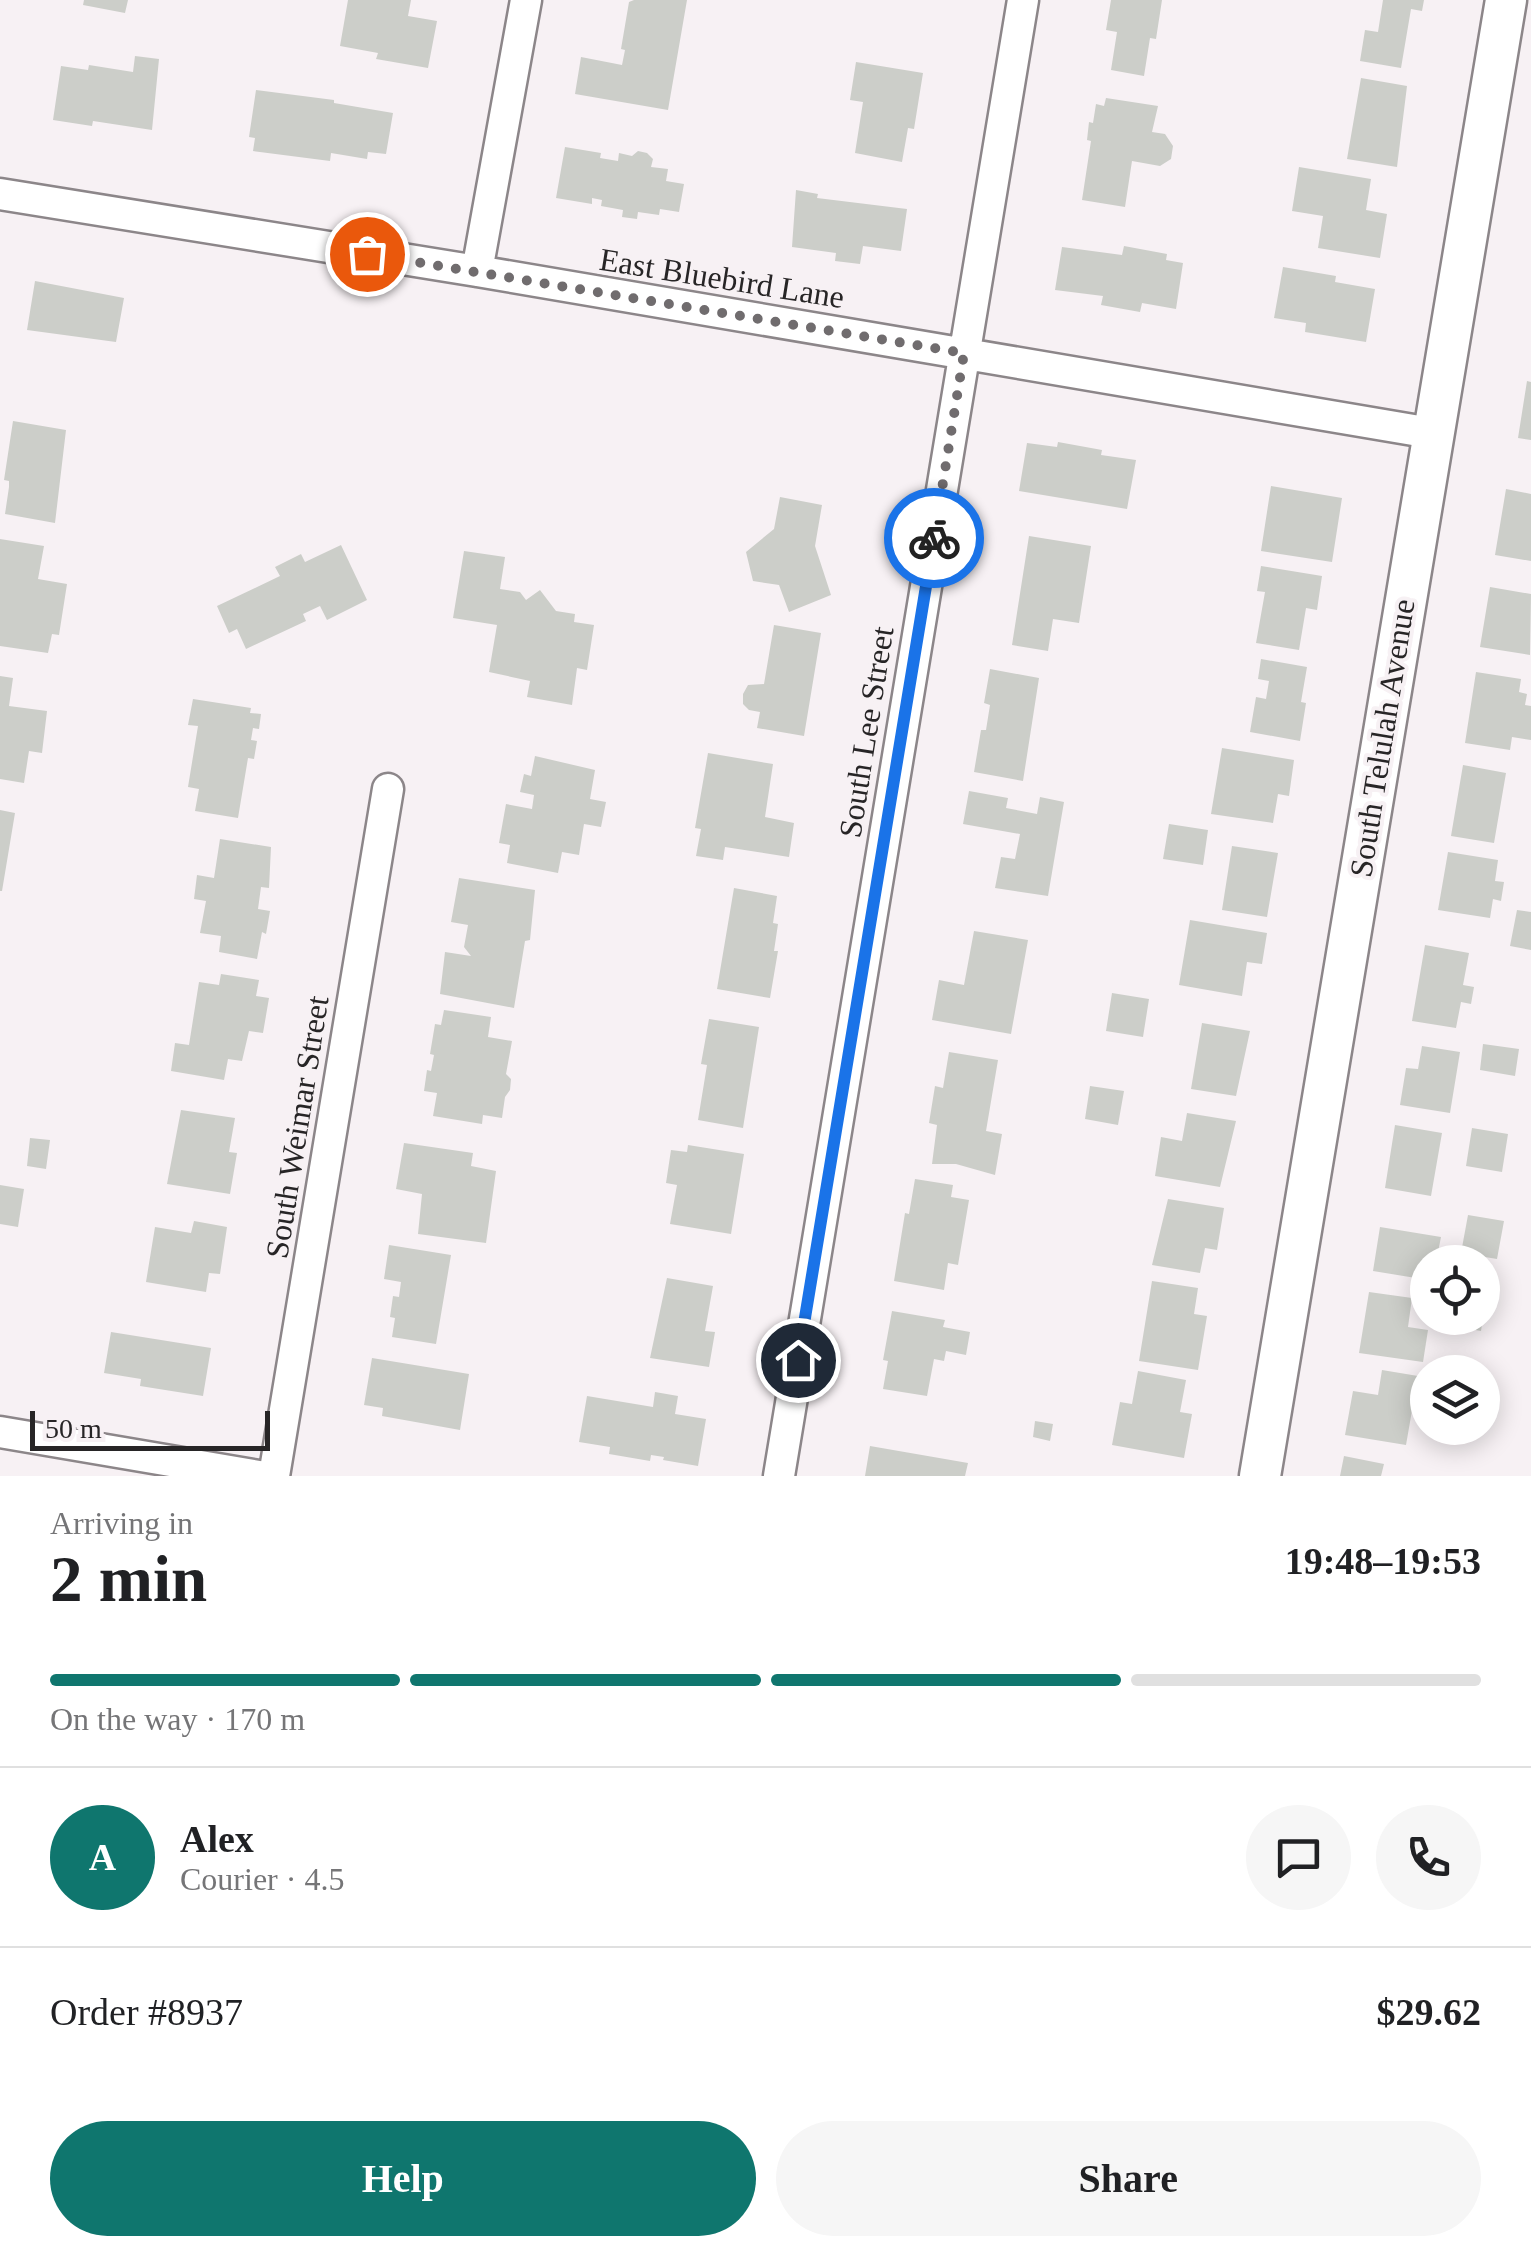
<!DOCTYPE html>
<meta charset="utf-8">
<style>
body{margin:0;font-family:Georgia,serif;background:#f6f6f6;color:#202124;height:100vh;display:flex;flex-direction:column;font-size:38px;white-space:nowrap}
*{box-sizing:border-box;margin:0}
p{font-size:32px;color:#757577}
.icon{flex:none;width:55px;height:55px;fill:none;stroke:currentColor;stroke-width:2;stroke-linecap:round;stroke-linejoin:round}
.map{position:relative;height:1476px;overflow:hidden}
.details{display:flex;flex-direction:column;background:#fff;flex:1}
.details>*{flex:none}
.controls{position:absolute;left:1410px;top:1245px;display:grid;gap:20px}
.controls a{display:grid;place-items:center;width:90px;height:90px;border-radius:50%;background:#fff;box-shadow:0 5px 25px #0003;font-size:50px}
.scale{position:absolute;left:30px;bottom:25px;width:240px;box-sizing:border-box;padding-left:10px;border:5px solid #272526;border-top:0;font-size:28px;line-height:35px;white-space:nowrap;color:#272526;-webkit-text-stroke:8px #f7f1f4;paint-order:stroke}
.pin{position:absolute;display:grid;place-items:center;width:85px;height:85px;color:#fff;margin:-42px;border:5px solid #fff;border-radius:50%;box-shadow:0 2px 10px #0007}
.courier{position:absolute;display:grid;place-items:center;width:100px;height:100px;margin:-50px;border:8px solid #1a73e8;border-radius:50%;background:#fff;color:#222;box-shadow:0 2px 12px #0007}
.head em{font-style:normal;font-weight:800}
.head div{display:flex;flex-direction:column-reverse}
.head{display:flex;align-items:center;justify-content:space-between;height:170px;padding:0 50px}
h1{font-size:65px;font-weight:800;line-height:75px}
.bar{display:grid;grid-template-columns:repeat(4,1fr);gap:15px 10px;align-content:center;height:120px;padding:0 50px}
.bar i{height:12px;border-radius:8px;background:#e0e0e0}
.bar .on{background:#0f766e}
.bar p{grid-column:span 4}
.line{display:flex;align-items:center;gap:25px;padding:0 50px;border-top:2px solid #e0e0e0}
.line div{flex:1}
.round{display:grid;place-items:center;flex:none;width:105px;height:105px;border-radius:52px;background:#f6f6f6}
.action{display:flex;gap:20px;margin-top:auto;padding:20px 50px}
.action a{flex:1;height:115px;border-radius:60px;background:#0f766e;color:#fff;font-size:40px;font-weight:800;line-height:115px;text-align:center}
.action a+a{background:#f6f6f6;color:#202124}
.map>svg:first-child{display:block}
</style>
<div class="map">
<svg width="1531" height="1476" viewBox="0 0 1531 1476">
<rect width="100%" height="100%" fill="#f7f1f4"/>
<path fill="#cccec9" d="M 84,0 L 128,0 L 125,13 L 83,5 Z
M 348,0 L 411,0 L 408,16 L 437,21 L 428,68 L 376,59 L 378,53 L 340,46 Z
M 634,0 L 687,0 L 668,110 L 575,94 L 581,57 L 622,65 L 625,50 L 621,49 L 629,2 Z
M 1111,0 L 1162,0 L 1156,39 L 1150,38 L 1144,76 L 1111,70 L 1117,32 L 1106,30 Z
M 1383,0 L 1424,0 L 1422,11 L 1411,9 L 1401,68 L 1360,61 L 1365,30 L 1378,32 Z
M 135,56 L 159,59 L 152,130 L 93,121 L 92,126 L 53,120 L 61,66 L 88,70 L 89,65 L 133,72 Z
M 856,62 L 923,73 L 914,129 L 908,128 L 902,162 L 855,153 L 863,102 L 850,100 Z
M 1361,78 L 1407,86 L 1397,167 L 1347,159 Z
M 256,90 L 334,100 L 334,103 L 393,113 L 386,154 L 368,152 L 367,159 L 331,153 L 330,161 L 253,151 L 255,138 L 249,137 Z
M 1106,98 L 1158,106 L 1152,132 L 1165,134 L 1173,146 L 1171,159 L 1160,166 L 1132,161 L 1125,207 L 1082,200 L 1091,141 L 1087,140 L 1089,122 L 1093,123 L 1096,104 L 1104,106 Z
M 565,147 L 601,153 L 600,158 L 618,161 L 619,153 L 632,156 L 638,151 L 647,153 L 653,159 L 651,167 L 668,169 L 666,181 L 684,184 L 679,212 L 660,209 L 659,215 L 638,212 L 637,219 L 622,217 L 623,210 L 601,206 L 602,200 L 592,198 L 592,204 L 556,198 Z
M 1299,167 L 1371,179 L 1366,210 L 1387,214 L 1380,258 L 1318,248 L 1323,216 L 1292,211 Z
M 796,190 L 818,194 L 817,198 L 907,209 L 901,251 L 863,246 L 860,264 L 835,261 L 836,253 L 792,247 Z
M 1124,246 L 1167,254 L 1166,260 L 1183,263 L 1176,309 L 1142,303 L 1140,312 L 1101,305 L 1103,296 L 1055,290 L 1062,247 L 1122,255 Z
M 1283,267 L 1336,276 L 1335,282 L 1375,289 L 1366,342 L 1305,332 L 1306,323 L 1274,318 Z
M 35,281 L 124,298 L 116,342 L 27,330 Z
M 1527,381 L 1531,382 L 1531,440 L 1518,438 Z
M 13,421 L 66,430 L 55,523 L 5,514 L 9,487 L 9,481 L 4,480 Z
M 1058,442 L 1102,450 L 1101,455 L 1136,460 L 1127,509 L 1019,491 L 1027,443 L 1057,447 Z
M 1271,486 L 1342,498 L 1332,562 L 1261,551 Z
M 1506,489 L 1531,494 L 1531,561 L 1495,555 Z
M 780,497 L 822,505 L 815,546 L 831,595 L 789,612 L 779,585 L 753,581 L 746,552 L 774,529 Z
M 1029,536 L 1091,546 L 1079,623 L 1053,619 L 1048,651 L 1012,645 Z
M 0,539 L 44,546 L 38,579 L 67,584 L 59,635 L 52,634 L 48,653 L 0,646 Z
M 341,545 L 367,600 L 327,620 L 320,606 L 303,614 L 306,621 L 246,649 L 237,629 L 229,633 L 217,606 L 280,576 L 275,567 L 301,554 L 305,562 Z
M 464,551 L 505,557 L 500,589 L 520,592 L 526,600 L 540,590 L 556,611 L 575,614 L 574,622 L 594,625 L 587,670 L 577,668 L 572,705 L 527,697 L 530,681 L 489,672 L 497,625 L 453,618 Z
M 1261,566 L 1322,576 L 1317,610 L 1306,608 L 1299,650 L 1256,643 L 1265,592 L 1257,591 Z
M 1490,587 L 1531,594 L 1530,655 L 1480,647 Z
M 774,625 L 821,633 L 804,736 L 757,728 L 760,712 L 749,710 L 743,704 L 743,694 L 748,685 L 764,684 Z
M 1261,659 L 1307,667 L 1301,702 L 1306,703 L 1300,741 L 1250,732 L 1256,697 L 1266,699 L 1269,681 L 1258,679 Z
M 990,669 L 1039,678 L 1023,781 L 974,772 L 981,730 L 986,730 L 990,705 L 984,703 Z
M 1476,672 L 1521,679 L 1519,692 L 1527,694 L 1525,705 L 1531,706 L 1531,740 L 1512,737 L 1510,750 L 1465,743 Z
M 0,676 L 13,678 L 9,706 L 47,711 L 42,753 L 29,751 L 24,783 L 0,779 Z
M 193,699 L 251,708 L 250,713 L 261,714 L 259,729 L 253,728 L 251,740 L 257,741 L 254,759 L 248,758 L 238,818 L 195,811 L 199,789 L 188,787 L 198,726 L 188,725 Z
M 1222,748 L 1294,760 L 1289,796 L 1278,794 L 1273,823 L 1211,814 Z
M 708,753 L 773,764 L 765,817 L 794,823 L 789,857 L 725,847 L 723,860 L 696,856 L 701,829 L 695,828 Z
M 535,756 L 595,770 L 590,799 L 606,802 L 601,827 L 584,824 L 579,855 L 562,852 L 558,873 L 507,863 L 510,845 L 499,843 L 506,804 L 532,809 L 534,795 L 520,792 L 524,774 L 531,776 Z
M 1463,765 L 1506,773 L 1494,843 L 1451,836 Z
M 969,791 L 1008,798 L 1006,808 L 1037,814 L 1040,797 L 1064,802 L 1048,896 L 995,888 L 1001,857 L 1015,859 L 1020,834 L 963,824 Z
M 0,810 L 15,813 L 2,891 L 0,891 Z
M 1169,824 L 1208,830 L 1203,865 L 1163,859 Z
M 220,839 L 271,847 L 269,888 L 261,887 L 258,909 L 270,911 L 266,934 L 262,932 L 257,959 L 219,952 L 221,936 L 200,933 L 206,901 L 194,899 L 197,875 L 214,878 Z
M 1232,846 L 1278,853 L 1267,917 L 1222,910 Z
M 1448,852 L 1498,860 L 1495,881 L 1504,882 L 1501,901 L 1493,899 L 1490,918 L 1438,910 Z
M 459,878 L 535,890 L 530,940 L 525,941 L 514,1008 L 440,994 L 445,952 L 471,956 L 464,947 L 468,925 L 451,922 Z
M 734,888 L 777,896 L 773,923 L 778,924 L 774,951 L 778,951 L 770,998 L 717,989 Z
M 1517,910 L 1531,912 L 1531,950 L 1510,946 Z
M 1190,920 L 1267,933 L 1262,964 L 1247,962 L 1242,996 L 1179,985 Z
M 974,931 L 1028,940 L 1011,1034 L 932,1020 L 939,980 L 964,985 Z
M 1425,945 L 1469,953 L 1463,985 L 1474,987 L 1471,1004 L 1461,1002 L 1456,1028 L 1412,1021 Z
M 221,974 L 259,980 L 256,996 L 269,998 L 263,1033 L 249,1031 L 242,1061 L 228,1059 L 224,1080 L 171,1071 L 175,1043 L 189,1045 L 199,982 L 219,985 Z
M 1112,993 L 1149,999 L 1143,1037 L 1106,1031 Z
M 444,1010 L 491,1017 L 488,1037 L 512,1041 L 506,1074 L 511,1079 L 510,1090 L 505,1097 L 502,1118 L 483,1115 L 482,1124 L 433,1116 L 437,1093 L 424,1091 L 427,1070 L 431,1071 L 434,1055 L 430,1054 L 435,1024 L 441,1025 Z
M 709,1019 L 759,1027 L 743,1128 L 698,1120 L 707,1065 L 701,1064 Z
M 1202,1023 L 1250,1031 L 1236,1096 L 1191,1089 Z
M 1483,1044 L 1519,1049 L 1515,1076 L 1480,1070 Z
M 1422,1046 L 1460,1052 L 1450,1113 L 1400,1105 L 1406,1068 L 1418,1069 Z
M 949,1052 L 998,1060 L 986,1131 L 1002,1134 L 995,1175 L 956,1164 L 932,1164 L 937,1125 L 929,1123 L 935,1086 L 943,1088 Z
M 1090,1086 L 1124,1091 L 1118,1125 L 1085,1119 Z
M 181,1110 L 235,1118 L 229,1152 L 237,1153 L 230,1194 L 167,1184 Z
M 1187,1113 L 1236,1121 L 1220,1187 L 1155,1176 L 1161,1137 L 1182,1141 Z
M 1395,1125 L 1442,1133 L 1431,1196 L 1385,1188 Z
M 1472,1128 L 1508,1134 L 1502,1172 L 1466,1166 Z
M 30,1138 L 50,1140 L 46,1169 L 27,1166 Z
M 404,1143 L 473,1153 L 471,1166 L 496,1171 L 486,1243 L 418,1234 L 422,1194 L 396,1189 Z
M 688,1145 L 744,1154 L 731,1234 L 670,1224 L 677,1185 L 666,1183 L 671,1150 L 687,1152 Z
M 915,1179 L 953,1185 L 951,1197 L 969,1200 L 958,1265 L 948,1263 L 944,1290 L 894,1281 L 905,1213 L 909,1214 Z
M 0,1185 L 24,1189 L 18,1227 L 0,1224 Z
M 1168,1199 L 1224,1208 L 1217,1250 L 1205,1248 L 1200,1273 L 1152,1265 Z
M 1468,1215 L 1504,1221 L 1497,1259 L 1461,1253 Z
M 194,1221 L 227,1227 L 220,1274 L 209,1273 L 206,1292 L 146,1282 L 155,1227 L 191,1233 Z
M 1380,1227 L 1441,1237 L 1436,1262 L 1428,1262 L 1428,1280 L 1373,1271 Z
M 389,1245 L 451,1255 L 436,1344 L 392,1337 L 395,1318 L 390,1317 L 393,1296 L 399,1297 L 401,1282 L 384,1279 Z
M 667,1278 L 713,1286 L 705,1331 L 715,1332 L 709,1367 L 650,1358 Z
M 1152,1281 L 1198,1288 L 1194,1314 L 1207,1316 L 1198,1370 L 1139,1361 Z
M 1369,1292 L 1412,1298 L 1408,1327 L 1428,1330 L 1423,1362 L 1359,1353 Z
M 892,1311 L 945,1320 L 943,1327 L 970,1332 L 966,1355 L 946,1351 L 944,1361 L 934,1359 L 927,1396 L 883,1389 L 888,1361 L 883,1360 Z
M 1431,1318 L 1483,1318 L 1481,1331 L 1431,1322 Z
M 111,1332 L 211,1348 L 203,1396 L 140,1386 L 141,1379 L 104,1373 Z
M 372,1358 L 469,1374 L 460,1430 L 382,1416 L 383,1408 L 364,1405 Z
M 1382,1370 L 1418,1376 L 1406,1445 L 1345,1435 L 1353,1391 L 1378,1395 Z
M 1138,1371 L 1186,1380 L 1180,1412 L 1192,1414 L 1184,1458 L 1112,1445 L 1120,1402 L 1132,1404 Z
M 655,1392 L 678,1396 L 675,1414 L 706,1419 L 698,1466 L 663,1460 L 664,1457 L 651,1455 L 650,1461 L 609,1454 L 610,1447 L 579,1442 L 587,1396 L 653,1407 Z
M 1035,1421 L 1053,1424 L 1050,1441 L 1033,1437 Z
M 870,1446 L 968,1463 L 965,1476 L 865,1476 Z
M 1344,1456 L 1384,1464 L 1381,1476 L 1340,1476 Z"/>
<g fill="none" stroke-linecap="round" stroke-linejoin="round">
<defs>
<path id="street" d="M 0,194 L 477,271 L 1431,433
M 477,271 L 526,0
M 0,1432 L 259,1476
M 274,1476 L 388,789
M 779,1476 L 1023,0"/>
<path id="secondary" d="M 1260,1476 L 1506,0"/>
</defs>
<use href="#street" stroke="#8c8689" stroke-width="35"/>
<use href="#secondary" stroke="#8c8689" stroke-width="45"/>
<use href="#street" stroke="#fff" stroke-width="30"/>
<use href="#secondary" stroke="#fff" stroke-width="40"/>
</g>
<g fill="none" stroke-linecap="round" stroke-linejoin="round">
<path stroke="#706c6e" stroke-width="10" stroke-dasharray="0 18" d="M 367,254 L 964,353 L 934,538"/>
<path stroke="#1a73e8" stroke-width="12" d="M 798,1360 L 934,538"/>
</g>
<g text-anchor="middle" stroke-width="8" stroke-linejoin="round" paint-order="stroke">
<g font-size="32" fill="#272526" stroke="#f7f1f4">
<text transform="translate(722 278) rotate(9)" y="11">East Bluebird Lane</text>
<text transform="translate(866 732) rotate(-81)" y="11">South Lee Street</text>
<text transform="translate(1382 738) rotate(-81)" y="11">South Telulah Avenue</text>
<text transform="translate(297 1127) rotate(-81)" y="11">South Weimar Street</text>
</g>
</g>
</svg>
<div class="controls">
<a><svg class="icon" aria-label="locate" viewBox="0 0 24 24"><circle cx="12" cy="12" r="6"/><path d="M12 2v4M12 18v4M2 12h4M18 12h4"/></svg></a>
<a><svg class="icon" aria-label="layers" viewBox="0 0 24 24"><path d="M12 4l9 5-9 5-9-5zM3 14l9 5 9-5"/></svg></a>
</div>
<div class="scale">50 m</div>
<div class="pin" style="left:367px;top:254px;background:#ea580c"><svg class="icon" aria-label="bag" viewBox="0 0 24 24"><path d="M5 8h14l-1 12H6zM9 8a3 3 0 0 1 6 0"/></svg></div>
<div class="pin" style="left:798px;top:1360px;background:#1f2937"><svg class="icon" aria-label="home" viewBox="0 0 24 24"><path d="M3 11l9-7 9 7M6 9v11h12V9"/></svg></div>
<div class="courier" style="left:934px;top:538px"><svg class="icon" aria-label="bike" viewBox="0 0 24 24"><circle cx="6" cy="16" r="4"/><circle cx="18" cy="16" r="4"/><path d="M6 16l4-8h5l3 8M10 8l3 8H6M13 5h3"/></svg></div>
</div>
<section class="details">
<div class="head"><div><h1>2 min</h1><p>Arriving in</p></div><em>19:48–19:53</em></div>
<div class="bar"><i class="on"></i><i class="on"></i><i class="on"></i><i></i><p>On the way · 170 m</p></div>
<div class="line" style="height:180px"><b class="round" style="background:#0f766e;color:#fff">A</b><div><b>Alex</b><p>Courier · 4.5</p></div><a class="round"><svg class="icon" aria-label="chat" viewBox="0 0 24 24"><path d="M4 5h16v11H9l-5 4z"/></svg></a><a class="round"><svg class="icon" aria-label="phone" viewBox="0 0 24 24"><path d="M5 4h4l2 5-3 2q2 4 5 5l2-3 5 2v4C11 20 4 13 5 4z"/></svg></a></div>
<div class="line" style="height:130px"><div>Order #8937</div><b>$29.62</b></div>
<div class="action"><a>Help</a><a>Share</a></div>
</section>
